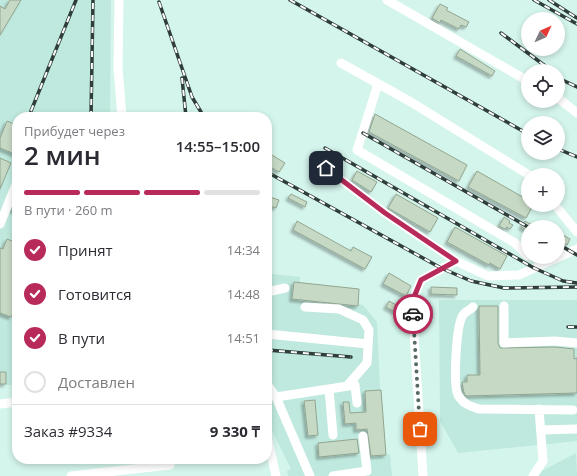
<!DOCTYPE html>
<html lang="ru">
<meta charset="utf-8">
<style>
body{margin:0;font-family:"Open Sans",sans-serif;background:#f7f7f7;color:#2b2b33;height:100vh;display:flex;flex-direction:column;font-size:15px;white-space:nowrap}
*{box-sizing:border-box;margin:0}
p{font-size:13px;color:#7c7c81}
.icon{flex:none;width:22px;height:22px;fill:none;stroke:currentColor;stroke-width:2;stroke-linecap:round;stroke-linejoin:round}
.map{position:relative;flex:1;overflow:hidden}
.panel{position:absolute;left:12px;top:112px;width:260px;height:352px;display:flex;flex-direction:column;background:#fff;border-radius:16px;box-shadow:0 2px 6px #0003}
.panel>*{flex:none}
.needle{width:26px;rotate:46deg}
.buttons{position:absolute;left:521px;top:12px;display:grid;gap:8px}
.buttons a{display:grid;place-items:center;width:44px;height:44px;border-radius:50%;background:#fff;box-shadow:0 2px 6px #0003;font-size:20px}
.pin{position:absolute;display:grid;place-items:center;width:34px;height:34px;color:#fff;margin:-17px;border-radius:8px;box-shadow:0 2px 6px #0006}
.courier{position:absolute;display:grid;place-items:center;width:40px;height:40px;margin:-20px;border:3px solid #b82a5a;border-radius:50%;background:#fff;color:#222;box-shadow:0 1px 5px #0007}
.overview em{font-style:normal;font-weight:600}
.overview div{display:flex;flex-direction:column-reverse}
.overview{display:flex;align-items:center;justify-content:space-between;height:68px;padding:0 12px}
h1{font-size:26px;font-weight:600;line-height:30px}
.bar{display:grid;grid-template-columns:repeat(4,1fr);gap:6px 4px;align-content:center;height:48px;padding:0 12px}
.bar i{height:5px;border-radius:3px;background:#e1e1e2}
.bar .active{background:#b82a5a}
.bar p{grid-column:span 4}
.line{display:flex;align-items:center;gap:10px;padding:0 12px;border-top:1px solid #e1e1e2}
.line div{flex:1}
ol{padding:0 12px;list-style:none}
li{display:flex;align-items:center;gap:12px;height:44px}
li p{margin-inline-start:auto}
li .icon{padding:4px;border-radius:50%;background:#b82a5a;color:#fff;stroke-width:4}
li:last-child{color:#7c7c81}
li i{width:22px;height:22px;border:2px solid #e1e1e2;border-radius:50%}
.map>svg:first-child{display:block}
</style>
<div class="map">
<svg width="577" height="476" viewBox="0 0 577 476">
<defs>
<filter id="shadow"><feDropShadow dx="-2.5" dy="2.5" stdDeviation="1" flood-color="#0004"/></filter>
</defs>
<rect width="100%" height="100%" fill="#d4f5ec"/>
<path fill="#bfe9de" d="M 0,0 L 111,0 L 110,117 L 17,117 L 17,385 L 0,385 Z
M 272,274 L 300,277 L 300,283 L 359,289 L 358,304 L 363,305 L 377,322 L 380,389 L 381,390 L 386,455 L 390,454 L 392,476 L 288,476 L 287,471 L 291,469 L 267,421 L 267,275 Z
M 439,300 L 577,300 L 577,441 L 458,453 L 440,421 Z
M 576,453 L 577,476 L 532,476 Z"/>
<path fill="#c6d9c4" stroke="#92a590" filter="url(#shadow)" d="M 10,0 L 21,0 L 0,35 L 0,6 L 5,9 Z
M 440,4 L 448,8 L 446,10 L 469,22 L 466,27 L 461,25 L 459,29 L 441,20 L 440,23 L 432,18 Z
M 460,49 L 495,71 L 492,76 L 456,56 Z
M 375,114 L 467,165 L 459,181 L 369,132 Z
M 7,121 L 17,125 L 17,155 L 0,148 L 0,138 Z
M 267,152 L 285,163 L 279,172 L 267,165 Z
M 0,158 L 11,163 L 0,189 Z
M 357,171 L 377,182 L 371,192 L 352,180 Z
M 477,171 L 528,200 L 528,205 L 533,205 L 526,218 L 468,187 Z
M 291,194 L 307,202 L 305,207 L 288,198 Z
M 396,194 L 438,218 L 430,232 L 388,208 Z
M 267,196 L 279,200 L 276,208 L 267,205 Z
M 17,198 L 17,212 L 12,210 Z
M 504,217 L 510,221 L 509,223 L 513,225 L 510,229 L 507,227 L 505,229 L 499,226 Z
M 297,221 L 351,251 L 353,247 L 372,257 L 365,269 L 293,230 Z
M 525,221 L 536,227 L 528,227 L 528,231 L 521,227 Z
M 455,227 L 507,256 L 500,269 L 490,263 L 489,265 L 447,242 Z
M 558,232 L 570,239 L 567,245 L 558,240 Z
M 7,239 L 17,243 L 17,307 L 16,307 L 11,317 L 0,313 L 0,248 L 3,249 Z
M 389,273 L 411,286 L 406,296 L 383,284 Z
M 294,282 L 359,289 L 358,306 L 292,299 Z
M 431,287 L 457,288 L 457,295 L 431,294 Z
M 389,301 L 398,306 L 395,312 L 386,307 Z
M 479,306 L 498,306 L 498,343 L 500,348 L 555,347 L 574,349 L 574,359 L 577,358 L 577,393 L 466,396 L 464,393 L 462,382 L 467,382 L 467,375 L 480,375 Z
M 432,307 L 432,319 L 420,319 L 420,308 Z
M 0,372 L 6,372 L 6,384 L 0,384 Z
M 381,390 L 386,455 L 371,456 L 367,429 L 356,430 L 356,423 L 345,424 L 343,402 L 349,402 L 350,413 L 366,412 L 365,391 Z
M 315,400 L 318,435 L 308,436 L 304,401 Z
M 357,439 L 359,453 L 319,457 L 318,443 Z"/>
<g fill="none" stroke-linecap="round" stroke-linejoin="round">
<path stroke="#fff" stroke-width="9" d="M 119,0 L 118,68 L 122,117
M 387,0 L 528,81
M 341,63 L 411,102 L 529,175
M 378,84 L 357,150 L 515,243 L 528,256
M 558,98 L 577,113
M 314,159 L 385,213 L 456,261
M 555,205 L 577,232
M 0,224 L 17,182
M 267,292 L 285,288
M 504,306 L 504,343 L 555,341 L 577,343
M 305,307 L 339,309 L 363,320 L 369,330 L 367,363 L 347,386
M 473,307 C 470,310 465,312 463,315 C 456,325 453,385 458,395 C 463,404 470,406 479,409 L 573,410
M 267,334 L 368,344
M 267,384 L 276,397 L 310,476
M 329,389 L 333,435
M 276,397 L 355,385 L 357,403
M 0,404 L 17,402
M 541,430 L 577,429
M 267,436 L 276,476
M 71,476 L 170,465 L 169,459
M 333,476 L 367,471 L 363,436
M 423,476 L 412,302 L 421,280 L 456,261 L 488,276 L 519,275 L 577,249
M 533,476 L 543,461 L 539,409"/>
<defs>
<path id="rail" d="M 290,0 L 528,134
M 534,0 L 577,24
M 549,0 L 577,18
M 159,2 L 192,97 L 204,117
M 501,33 L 552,71
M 182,78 L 186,117
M 558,78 L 577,87
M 31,111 L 76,0
M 91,117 L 93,0
M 363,133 L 528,227
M 325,148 L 534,268 L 563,281 L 577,283
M 558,149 L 577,157
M 267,172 L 441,268 L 471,281 L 504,288 L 577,287
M 558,244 L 577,255
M 568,327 L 577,327
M 267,350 L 351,357"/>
</defs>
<use href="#rail" stroke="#2f3e3a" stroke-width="3.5"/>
<use href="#rail" stroke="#fff" stroke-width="2" stroke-dasharray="6" stroke-linecap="butt"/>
</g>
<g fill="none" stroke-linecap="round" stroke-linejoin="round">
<path stroke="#566964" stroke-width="4" stroke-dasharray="0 7.2" d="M 413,314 L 420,429"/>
<path stroke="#b82a5a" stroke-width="5" d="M 326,168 L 385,213 L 456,261 L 421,280 L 412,302 L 413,314"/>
</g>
</svg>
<div class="buttons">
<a><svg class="needle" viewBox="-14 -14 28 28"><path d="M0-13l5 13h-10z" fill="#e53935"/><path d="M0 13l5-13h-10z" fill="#7c7c81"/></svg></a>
<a><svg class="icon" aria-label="locate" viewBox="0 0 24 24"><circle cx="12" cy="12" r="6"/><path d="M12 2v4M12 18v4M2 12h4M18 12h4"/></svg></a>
<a><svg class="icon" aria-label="layers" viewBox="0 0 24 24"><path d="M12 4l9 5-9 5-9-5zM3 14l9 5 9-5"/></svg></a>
<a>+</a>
<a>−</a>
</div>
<div class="pin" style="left:420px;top:429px;background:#ea580c"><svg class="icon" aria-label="bag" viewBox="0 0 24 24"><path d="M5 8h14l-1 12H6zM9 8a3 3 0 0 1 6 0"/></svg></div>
<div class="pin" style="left:326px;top:168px;background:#1f2937"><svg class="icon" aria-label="home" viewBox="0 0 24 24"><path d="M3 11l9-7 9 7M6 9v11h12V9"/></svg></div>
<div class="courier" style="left:413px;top:314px"><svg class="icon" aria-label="car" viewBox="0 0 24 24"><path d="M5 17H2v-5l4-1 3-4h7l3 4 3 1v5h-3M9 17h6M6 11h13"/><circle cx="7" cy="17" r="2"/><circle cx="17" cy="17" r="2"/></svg></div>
<section class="panel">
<div class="overview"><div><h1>2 мин</h1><p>Прибудет через</p></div><em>14:55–15:00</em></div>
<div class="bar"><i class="active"></i><i class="active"></i><i class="active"></i><i></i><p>В пути · 260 m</p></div>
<ol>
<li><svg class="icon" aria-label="check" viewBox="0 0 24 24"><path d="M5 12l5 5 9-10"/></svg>Принят<p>14:34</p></li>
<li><svg class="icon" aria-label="check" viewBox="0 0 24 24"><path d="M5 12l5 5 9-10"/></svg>Готовится<p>14:48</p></li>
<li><svg class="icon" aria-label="check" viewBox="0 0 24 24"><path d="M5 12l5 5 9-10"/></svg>В пути<p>14:51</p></li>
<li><i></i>Доставлен</li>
</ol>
<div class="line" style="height:52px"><div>Заказ #9334</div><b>9 330 ₸</b></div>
</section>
</div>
